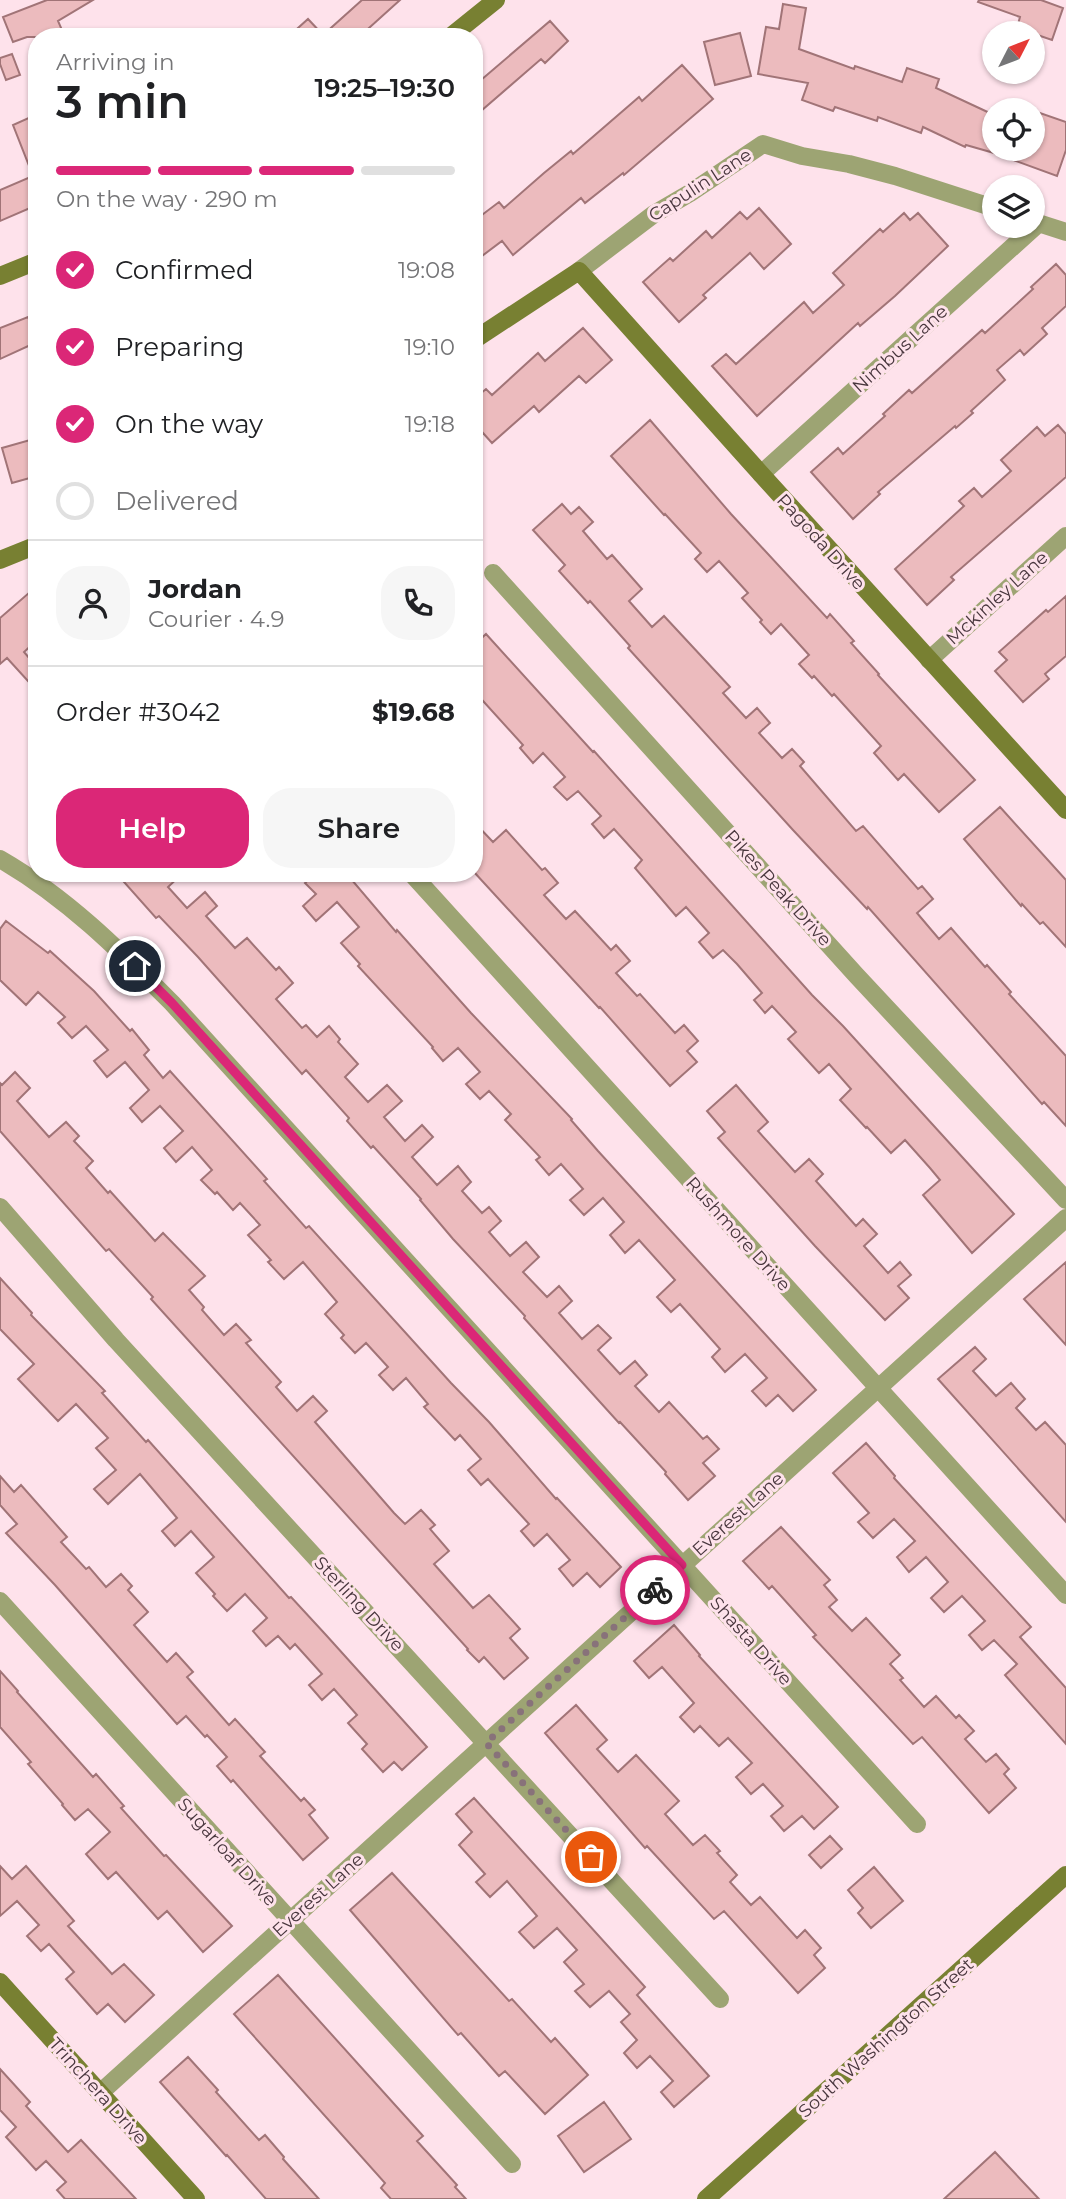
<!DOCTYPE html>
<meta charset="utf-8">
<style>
body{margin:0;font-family:Montserrat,sans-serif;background:#f6f6f6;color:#202124;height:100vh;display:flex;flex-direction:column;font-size:26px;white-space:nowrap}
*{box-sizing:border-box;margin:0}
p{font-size:23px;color:#757577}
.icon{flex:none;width:38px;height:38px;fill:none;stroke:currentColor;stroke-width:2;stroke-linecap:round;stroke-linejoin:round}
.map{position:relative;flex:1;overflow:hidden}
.panel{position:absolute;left:28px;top:28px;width:455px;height:854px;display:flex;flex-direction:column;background:#fff;border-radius:28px;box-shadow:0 2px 5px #0004}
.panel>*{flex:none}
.needle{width:46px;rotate:48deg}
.controls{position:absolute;left:982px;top:21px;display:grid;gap:14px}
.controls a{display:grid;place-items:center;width:63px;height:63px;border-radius:50%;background:#fff;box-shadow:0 2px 5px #0004;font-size:35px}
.pin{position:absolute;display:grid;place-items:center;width:60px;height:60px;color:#fff;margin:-30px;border:4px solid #fff;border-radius:50%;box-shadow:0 2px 7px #0007}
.courier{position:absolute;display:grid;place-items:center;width:70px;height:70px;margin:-35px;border:5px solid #db2777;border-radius:50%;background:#fff;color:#222;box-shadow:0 2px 9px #0007}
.overview em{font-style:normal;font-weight:600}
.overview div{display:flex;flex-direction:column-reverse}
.overview{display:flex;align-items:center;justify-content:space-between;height:119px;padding:0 28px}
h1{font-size:46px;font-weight:600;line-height:52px}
.bar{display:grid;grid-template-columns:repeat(4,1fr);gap:10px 7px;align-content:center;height:84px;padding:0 28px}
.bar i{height:9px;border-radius:5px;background:#e0e0e0}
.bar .selected{background:#db2777}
.bar p{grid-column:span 4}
.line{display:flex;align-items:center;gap:18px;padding:0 28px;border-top:2px solid #e0e0e0}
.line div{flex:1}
.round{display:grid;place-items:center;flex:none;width:74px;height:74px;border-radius:28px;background:#f6f6f6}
ol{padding:0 28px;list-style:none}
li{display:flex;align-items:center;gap:21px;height:77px}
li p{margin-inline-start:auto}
li .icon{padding:7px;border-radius:50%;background:#db2777;color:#fff;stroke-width:4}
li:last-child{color:#757577}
li i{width:38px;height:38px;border:4px solid #e0e0e0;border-radius:50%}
.primary-button{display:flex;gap:14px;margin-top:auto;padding:14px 28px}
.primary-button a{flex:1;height:80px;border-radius:28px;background:#db2777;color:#fff;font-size:28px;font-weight:600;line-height:80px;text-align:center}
.primary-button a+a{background:#f6f6f6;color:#202124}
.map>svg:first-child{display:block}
</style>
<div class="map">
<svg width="1066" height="2199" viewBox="0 0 1066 2199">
<rect width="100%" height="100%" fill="#fee2eb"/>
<path fill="#ecbbbe" stroke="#a17477" stroke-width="2" d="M 47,0 L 93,0 L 58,21 L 65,37 L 27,37 L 13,42 L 3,17 Z
M 362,0 L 400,0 L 359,37 L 288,37 L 308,19 L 323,35 Z
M 979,0 L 1041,0 L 1063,8 L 1052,40 L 1017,28 L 1020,17 L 978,2 Z
M 783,4 L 806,8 L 799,49 L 854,69 L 855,66 L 902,82 L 907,68 L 939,79 L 936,88 L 994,115 L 994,149 L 1032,149 L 1032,134 L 1040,113 L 1066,122 L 1066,150 L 1057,176 L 994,153 L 966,145 L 965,147 L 923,127 L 921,133 L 878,117 L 877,121 L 835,107 L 833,111 L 802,100 L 808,83 L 758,74 L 766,27 L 779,29 Z
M 550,21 L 568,41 L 545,63 L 541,59 L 474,117 L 474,86 Z
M 740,33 L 751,76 L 715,85 L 704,42 Z
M 12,54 L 20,75 L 6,80 L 0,64 L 0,58 Z
M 682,65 L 713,99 L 624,175 L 623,173 L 585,203 L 581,198 L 513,255 L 502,241 L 474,262 L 474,221 L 499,202 L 504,208 L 544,173 L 571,151 L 573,154 L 639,97 L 642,101 Z
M 33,116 L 37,125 L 37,205 L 0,221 L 0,190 L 33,176 L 13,125 Z
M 759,208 L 791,244 L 764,269 L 750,253 L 703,295 L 706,298 L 679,322 L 643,282 L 670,258 L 673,261 L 706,231 L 712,238 L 740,212 L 747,219 Z
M 904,213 L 910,220 L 918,213 L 948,246 L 895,296 L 860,326 L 858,323 L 757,416 L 712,366 L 726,354 L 736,364 L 804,302 L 813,313 L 844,285 L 833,273 L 880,229 L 883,232 Z
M 1056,264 L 1066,275 L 1066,306 L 1042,328 L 1047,334 L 1024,355 L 1020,350 L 997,370 L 1005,380 L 971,411 L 973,413 L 956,428 L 955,426 L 878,492 L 880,494 L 853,519 L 811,472 L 838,448 L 843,454 L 885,416 L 883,414 L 909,390 L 912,393 L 982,330 L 985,333 L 1033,289 L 1031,287 Z
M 28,317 L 37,337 L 37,342 L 0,359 L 0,328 Z
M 583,328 L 612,360 L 586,383 L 579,376 L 539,412 L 534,406 L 492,443 L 483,433 L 474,441 L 474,399 L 486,389 L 492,395 L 538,353 L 545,361 Z
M 650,420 L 731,514 L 827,618 L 830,614 L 854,641 L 851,643 L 879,674 L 878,675 L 975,780 L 939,812 L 904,774 L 898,780 L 874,753 L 881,746 L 834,694 L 832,696 L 814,676 L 812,678 L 799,664 L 809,655 L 781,624 L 771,634 L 760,622 L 762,620 L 742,598 L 748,593 L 719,561 L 707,572 L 695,559 L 701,553 L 665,514 L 664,515 L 611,456 Z
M 1058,425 L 1066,434 L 1066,477 L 951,577 L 954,580 L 927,605 L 895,569 L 964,506 L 959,501 L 974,488 L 982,497 L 1011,471 L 1001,460 L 1037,427 L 1045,436 Z
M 37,438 L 37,476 L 12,483 L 2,448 Z
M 562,504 L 571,514 L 579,507 L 593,522 L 583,531 L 607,559 L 612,555 L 642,589 L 629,601 L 652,627 L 664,616 L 730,687 L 723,693 L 746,718 L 757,708 L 770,723 L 759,733 L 782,758 L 792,749 L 804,762 L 800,766 L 856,831 L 863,826 L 918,889 L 922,886 L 933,899 L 917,913 L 939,939 L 951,928 L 985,967 L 987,965 L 1011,992 L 1009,994 L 1066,1056 L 1066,1126 L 1044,1102 L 1042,1104 L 868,907 L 867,909 L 793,830 L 628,648 L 630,646 L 590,601 L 588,603 L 559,571 L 565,565 L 533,530 Z
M 30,592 L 37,599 L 37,640 L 24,652 L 37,667 L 37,691 L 7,658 L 0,664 L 0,618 Z
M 1066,596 L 1066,656 L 1045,674 L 1049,679 L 1023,702 L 995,671 L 1007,660 L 999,652 L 1046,610 L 1048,612 Z
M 486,634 L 593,752 L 594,751 L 812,995 L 843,1026 L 1014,1214 L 972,1253 L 923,1195 L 940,1180 L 930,1168 L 905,1140 L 891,1153 L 867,1127 L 866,1128 L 840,1100 L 851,1089 L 829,1064 L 819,1073 L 788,1039 L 796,1032 L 772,1006 L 765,1013 L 754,1000 L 762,993 L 737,964 L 723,950 L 713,958 L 699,942 L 709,933 L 686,907 L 676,916 L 635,868 L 642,860 L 614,829 L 604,838 L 592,824 L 601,816 L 578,791 L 567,800 L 554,787 L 565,777 L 543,753 L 533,763 L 520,748 L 523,745 L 474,691 L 474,645 Z
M 1000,807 L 1066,880 L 1066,947 L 1043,922 L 1040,924 L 1022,904 L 1021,906 L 964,839 Z
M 474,822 L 493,842 L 506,830 L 542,870 L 545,868 L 558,883 L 544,895 L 566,919 L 575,911 L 611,950 L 616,945 L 630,961 L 616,973 L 637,996 L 640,994 L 675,1033 L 684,1025 L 698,1041 L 687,1051 L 697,1062 L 670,1086 L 600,1007 L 599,1008 L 474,872 Z
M 116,873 L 183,873 L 168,887 L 187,908 L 205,892 L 217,906 L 206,916 L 235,948 L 247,938 L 276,970 L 279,967 L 293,983 L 276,999 L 302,1028 L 306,1025 L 317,1037 L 329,1026 L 340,1039 L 338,1042 L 358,1064 L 345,1077 L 368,1102 L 387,1085 L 402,1101 L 384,1117 L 405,1141 L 422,1125 L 433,1137 L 412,1157 L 437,1185 L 458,1166 L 471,1182 L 462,1191 L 482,1213 L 489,1207 L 501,1221 L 489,1232 L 510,1256 L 526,1242 L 539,1257 L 523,1272 L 547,1297 L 559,1286 L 572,1301 L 559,1313 L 582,1339 L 598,1325 L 611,1338 L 598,1350 L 620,1374 L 635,1361 L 647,1375 L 635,1386 L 659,1412 L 669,1402 L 703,1439 L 707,1436 L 719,1449 L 703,1463 L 715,1476 L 688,1500 L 665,1474 L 666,1472 L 620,1422 L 619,1423 L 524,1318 L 525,1316 L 453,1239 L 420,1200 L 421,1199 L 373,1146 L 371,1148 L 347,1121 L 349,1118 L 306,1070 L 302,1074 L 198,957 L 159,916 L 156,918 Z
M 316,873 L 346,873 L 396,932 L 397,930 L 471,1013 L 572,1119 L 571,1120 L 598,1151 L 816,1390 L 793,1411 L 778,1395 L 766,1406 L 752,1391 L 767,1378 L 745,1354 L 725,1372 L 712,1357 L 720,1349 L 680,1304 L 671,1312 L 657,1297 L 675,1280 L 639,1240 L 625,1253 L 610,1235 L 624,1222 L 603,1198 L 584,1215 L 570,1200 L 583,1189 L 561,1164 L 549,1175 L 536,1160 L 540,1157 L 505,1120 L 511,1114 L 489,1091 L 480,1099 L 466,1084 L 480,1072 L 458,1048 L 443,1061 L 432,1048 L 433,1047 L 358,966 L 360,964 L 341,943 L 359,927 L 337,902 L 316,921 L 303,906 L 316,894 L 305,883 Z
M 6,921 L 48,953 L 50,951 L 94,991 L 130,1031 L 132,1029 L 149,1050 L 144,1055 L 163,1078 L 170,1071 L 267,1179 L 264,1181 L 306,1228 L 309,1226 L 451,1383 L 489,1422 L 556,1499 L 557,1498 L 621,1567 L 600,1587 L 587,1573 L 573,1586 L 559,1569 L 570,1560 L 547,1534 L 534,1546 L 521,1531 L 529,1524 L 488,1479 L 481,1485 L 468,1470 L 481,1459 L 460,1435 L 455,1440 L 424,1407 L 428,1404 L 406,1378 L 393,1390 L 379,1375 L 388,1367 L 366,1343 L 355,1353 L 341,1338 L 344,1335 L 325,1314 L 337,1302 L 303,1262 L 284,1279 L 268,1262 L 271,1260 L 248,1235 L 260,1225 L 240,1203 L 233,1210 L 217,1192 L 215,1194 L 201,1180 L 212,1170 L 192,1147 L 176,1162 L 164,1148 L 183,1131 L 160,1106 L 142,1122 L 130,1108 L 149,1090 L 125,1062 L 107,1077 L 94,1061 L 108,1050 L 86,1026 L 72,1038 L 58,1023 L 65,1017 L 38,992 L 26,1005 L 0,980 L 0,929 Z
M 15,1072 L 30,1088 L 17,1101 L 49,1137 L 66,1122 L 79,1136 L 74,1141 L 93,1161 L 86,1168 L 108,1193 L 110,1191 L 155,1241 L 163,1233 L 205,1276 L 189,1290 L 204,1307 L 202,1310 L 224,1335 L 236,1324 L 251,1340 L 246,1343 L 281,1382 L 276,1387 L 297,1411 L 313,1396 L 327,1411 L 315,1422 L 394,1513 L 405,1524 L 421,1510 L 435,1525 L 430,1529 L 449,1551 L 434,1564 L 473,1608 L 489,1595 L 520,1629 L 510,1638 L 528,1658 L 504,1679 L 484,1657 L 479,1662 L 467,1650 L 468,1649 L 151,1299 L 153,1297 L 109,1249 L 106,1251 L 0,1131 L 0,1083 L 2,1085 Z
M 736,1085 L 768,1122 L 758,1131 L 795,1172 L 809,1159 L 823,1174 L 816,1181 L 856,1226 L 863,1219 L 877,1234 L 864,1246 L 888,1273 L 900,1262 L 911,1275 L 898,1286 L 909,1298 L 885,1320 L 815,1246 L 718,1138 L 725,1132 L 707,1111 Z
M 1066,1262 L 1066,1345 L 1024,1299 Z
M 0,1278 L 32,1313 L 31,1315 L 105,1391 L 102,1393 L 146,1442 L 148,1440 L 289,1598 L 291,1597 L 326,1635 L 427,1747 L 402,1770 L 394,1762 L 383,1772 L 362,1749 L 367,1744 L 348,1723 L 357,1715 L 334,1689 L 322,1700 L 309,1685 L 322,1674 L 295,1644 L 290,1649 L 278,1636 L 266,1646 L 253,1631 L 267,1618 L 245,1594 L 227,1611 L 213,1596 L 215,1594 L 196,1573 L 214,1557 L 191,1531 L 175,1546 L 162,1531 L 177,1518 L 140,1474 L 108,1504 L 94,1489 L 116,1470 L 96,1448 L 108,1438 L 76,1404 L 58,1421 L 18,1379 L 34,1364 L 0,1329 Z
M 975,1347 L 986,1359 L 973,1371 L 996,1396 L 1011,1383 L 1025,1399 L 1016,1408 L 1036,1430 L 1045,1422 L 1066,1445 L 1066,1522 L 938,1379 Z
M 866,1443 L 895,1476 L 894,1478 L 1031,1627 L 1020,1637 L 1066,1688 L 1066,1744 L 1005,1675 L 1017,1664 L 994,1640 L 982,1650 L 969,1635 L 985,1621 L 962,1596 L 944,1612 L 931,1598 L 948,1582 L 926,1557 L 909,1572 L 897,1557 L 915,1541 L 894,1519 L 873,1538 L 858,1522 L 869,1513 L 833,1473 Z
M 0,1476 L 14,1492 L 21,1485 L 67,1537 L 61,1542 L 86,1569 L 89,1567 L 106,1587 L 121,1574 L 132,1586 L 128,1590 L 148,1612 L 134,1625 L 167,1662 L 176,1653 L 193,1672 L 187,1677 L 229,1725 L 235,1719 L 265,1752 L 260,1756 L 301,1801 L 304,1798 L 315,1810 L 309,1815 L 328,1838 L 303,1860 L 233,1780 L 231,1782 L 217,1766 L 227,1757 L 207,1735 L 205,1737 L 186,1716 L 177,1724 L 55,1585 L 6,1533 L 17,1524 L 0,1505 Z
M 781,1527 L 830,1580 L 824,1585 L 837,1600 L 829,1607 L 852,1631 L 866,1618 L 900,1655 L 890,1664 L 903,1678 L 900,1680 L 924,1707 L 936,1696 L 956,1718 L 959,1715 L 974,1731 L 965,1739 L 986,1762 L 996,1754 L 1009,1769 L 1004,1774 L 1016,1788 L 989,1813 L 922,1737 L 913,1744 L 813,1637 L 816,1635 L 772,1586 L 769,1589 L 743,1561 Z
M 674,1625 L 700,1655 L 699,1656 L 838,1807 L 814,1829 L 802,1816 L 784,1831 L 771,1816 L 783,1806 L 763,1784 L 751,1794 L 736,1777 L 752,1763 L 728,1738 L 719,1746 L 700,1726 L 694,1732 L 680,1717 L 694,1703 L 662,1667 L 649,1678 L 634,1661 Z
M 0,1671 L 18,1691 L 17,1692 L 93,1777 L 96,1774 L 124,1806 L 121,1808 L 164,1856 L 166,1855 L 232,1926 L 203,1952 L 167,1911 L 158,1919 L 116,1872 L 108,1879 L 86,1854 L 110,1832 L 88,1809 L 75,1820 L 62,1805 L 63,1804 L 28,1764 L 31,1762 L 0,1727 Z
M 576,1705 L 607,1740 L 597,1749 L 618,1772 L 636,1755 L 679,1801 L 665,1814 L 693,1845 L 705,1835 L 720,1851 L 717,1853 L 737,1875 L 730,1882 L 751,1905 L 760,1897 L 797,1938 L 805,1930 L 821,1948 L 814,1955 L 825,1968 L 798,1993 L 724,1911 L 714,1919 L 647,1846 L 645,1848 L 545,1733 Z
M 474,1798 L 645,1987 L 637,1995 L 709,2076 L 674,2107 L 661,2092 L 673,2081 L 650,2056 L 637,2068 L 624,2053 L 637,2040 L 621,2022 L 630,2014 L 609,1991 L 590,2007 L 575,1991 L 584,1984 L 564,1962 L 577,1950 L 557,1928 L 534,1948 L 519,1932 L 537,1916 L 507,1881 L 490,1897 L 476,1882 L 485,1874 L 459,1845 L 472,1832 L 456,1814 Z
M 830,1836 L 842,1849 L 821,1868 L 809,1855 Z
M 0,1866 L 12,1879 L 26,1866 L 74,1921 L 68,1926 L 112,1974 L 124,1964 L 154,1995 L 125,2022 L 108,2004 L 97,2014 L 66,1979 L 74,1972 L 49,1944 L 41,1951 L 27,1936 L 39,1925 L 17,1901 L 0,1916 Z
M 874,1867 L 903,1901 L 871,1928 L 858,1913 L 863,1908 L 848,1890 Z
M 392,1873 L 509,2001 L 512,1999 L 551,2042 L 555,2038 L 588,2075 L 545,2114 L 505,2071 L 499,2076 L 461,2033 L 458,2035 L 350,1910 Z
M 278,1975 L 423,2136 L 417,2141 L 457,2185 L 455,2187 L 466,2199 L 391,2199 L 381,2188 L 385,2183 L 234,2014 Z
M 188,2057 L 218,2090 L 216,2092 L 259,2140 L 265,2135 L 284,2157 L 283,2159 L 319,2199 L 266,2199 L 227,2155 L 226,2156 L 160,2082 Z
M 0,2069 L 30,2102 L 26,2106 L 68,2152 L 81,2140 L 136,2199 L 65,2199 L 57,2190 L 66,2182 L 46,2161 L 36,2170 L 6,2137 L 16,2127 L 0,2110 Z
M 604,2102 L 631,2139 L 584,2172 L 558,2136 Z
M 995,2152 L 1039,2199 L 944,2199 Z"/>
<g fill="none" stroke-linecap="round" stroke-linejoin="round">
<path stroke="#9da473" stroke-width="18" d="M 1032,221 L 1066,232
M 579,271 L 654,214 L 690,193 L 763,144 L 802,156 L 849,164 L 895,176 L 994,208
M 761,474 L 1039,223
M 493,573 L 856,975 L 1066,1200
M 929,660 L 1066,536
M 0,859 C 66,897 118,949 172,1003 L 917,1824
M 411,873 L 1066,1595
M 0,1207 L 116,1340 L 720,1999
M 0,1601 L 512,2164
M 100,2093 L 1066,1218"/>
<path stroke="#788032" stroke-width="18" d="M 450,37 L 496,0
M 0,276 L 37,261
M 474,340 L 579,271 L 761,474 L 1066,810
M 0,560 L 37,545
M 0,1982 L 196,2199
M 706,2199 L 1066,1875"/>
</g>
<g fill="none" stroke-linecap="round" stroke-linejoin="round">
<path stroke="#88727a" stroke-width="7" stroke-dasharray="0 12.6" d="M 591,1857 L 486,1743 L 655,1590"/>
<path stroke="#db2777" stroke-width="9" d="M 135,966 L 172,1003 L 682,1565 L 655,1590"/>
</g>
<g text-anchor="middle" stroke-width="6" stroke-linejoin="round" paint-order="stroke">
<g font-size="18" fill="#48363d" stroke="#fee2eb">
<text transform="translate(700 185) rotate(-33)" y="6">Capulin Lane</text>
<text transform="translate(900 349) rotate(-42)" y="6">Nimbus Lane</text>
<text transform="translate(821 542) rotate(48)" y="6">Pagoda Drive</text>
<text transform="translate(997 598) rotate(-42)" y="6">Mckinley Lane</text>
<text transform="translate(778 888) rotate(48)" y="6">Pikes Peak Drive</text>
<text transform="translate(738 1234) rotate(48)" y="6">Rushmore Drive</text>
<text transform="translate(738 1514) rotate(-42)" y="6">Everest Lane</text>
<text transform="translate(359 1604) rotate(47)" y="6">Sterling Drive</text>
<text transform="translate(751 1641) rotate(48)" y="6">Shasta Drive</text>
<text transform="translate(227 1852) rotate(48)" y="6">Sugarloaf Drive</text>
<text transform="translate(318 1895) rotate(-42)" y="6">Everest Lane</text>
<text transform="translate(886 2038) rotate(-42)" y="6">South Washington Street</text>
<text transform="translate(98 2091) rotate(48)" y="6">Trinchera Drive</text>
</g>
</g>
</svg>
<div class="controls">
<a><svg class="needle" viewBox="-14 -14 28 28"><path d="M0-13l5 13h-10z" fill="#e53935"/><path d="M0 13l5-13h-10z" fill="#757577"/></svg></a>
<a><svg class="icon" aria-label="locate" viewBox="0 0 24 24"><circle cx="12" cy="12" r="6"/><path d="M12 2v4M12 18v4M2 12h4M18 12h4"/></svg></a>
<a><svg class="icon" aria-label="layers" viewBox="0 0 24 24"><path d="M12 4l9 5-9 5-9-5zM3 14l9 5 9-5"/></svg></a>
</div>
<div class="pin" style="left:591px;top:1857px;background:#ea580c"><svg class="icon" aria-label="bag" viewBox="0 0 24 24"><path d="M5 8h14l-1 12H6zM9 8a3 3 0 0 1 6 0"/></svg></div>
<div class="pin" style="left:135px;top:966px;background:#1f2937"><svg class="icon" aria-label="home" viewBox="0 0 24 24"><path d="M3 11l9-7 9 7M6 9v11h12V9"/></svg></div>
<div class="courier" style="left:655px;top:1590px"><svg class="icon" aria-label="bike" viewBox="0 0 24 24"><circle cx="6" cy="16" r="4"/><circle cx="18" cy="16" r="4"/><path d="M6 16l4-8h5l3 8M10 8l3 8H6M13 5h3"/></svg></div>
<section class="panel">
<div class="overview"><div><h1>3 min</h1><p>Arriving in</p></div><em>19:25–19:30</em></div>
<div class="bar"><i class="selected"></i><i class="selected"></i><i class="selected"></i><i></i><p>On the way · 290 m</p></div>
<ol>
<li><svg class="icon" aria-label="check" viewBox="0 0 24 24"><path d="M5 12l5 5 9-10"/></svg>Confirmed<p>19:08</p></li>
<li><svg class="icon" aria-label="check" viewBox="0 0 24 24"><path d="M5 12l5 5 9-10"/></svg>Preparing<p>19:10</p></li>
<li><svg class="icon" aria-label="check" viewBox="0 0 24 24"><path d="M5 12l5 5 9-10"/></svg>On the way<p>19:18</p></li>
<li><i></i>Delivered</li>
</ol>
<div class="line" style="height:126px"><a class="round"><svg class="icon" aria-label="person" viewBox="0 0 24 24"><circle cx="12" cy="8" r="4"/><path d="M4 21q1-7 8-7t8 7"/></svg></a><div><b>Jordan</b><p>Courier · 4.9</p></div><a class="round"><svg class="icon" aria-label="phone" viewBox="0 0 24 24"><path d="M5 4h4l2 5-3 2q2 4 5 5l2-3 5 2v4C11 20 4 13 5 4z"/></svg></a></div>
<div class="line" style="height:91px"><div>Order #3042</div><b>$19.68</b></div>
<div class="primary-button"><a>Help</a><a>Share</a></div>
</section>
</div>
